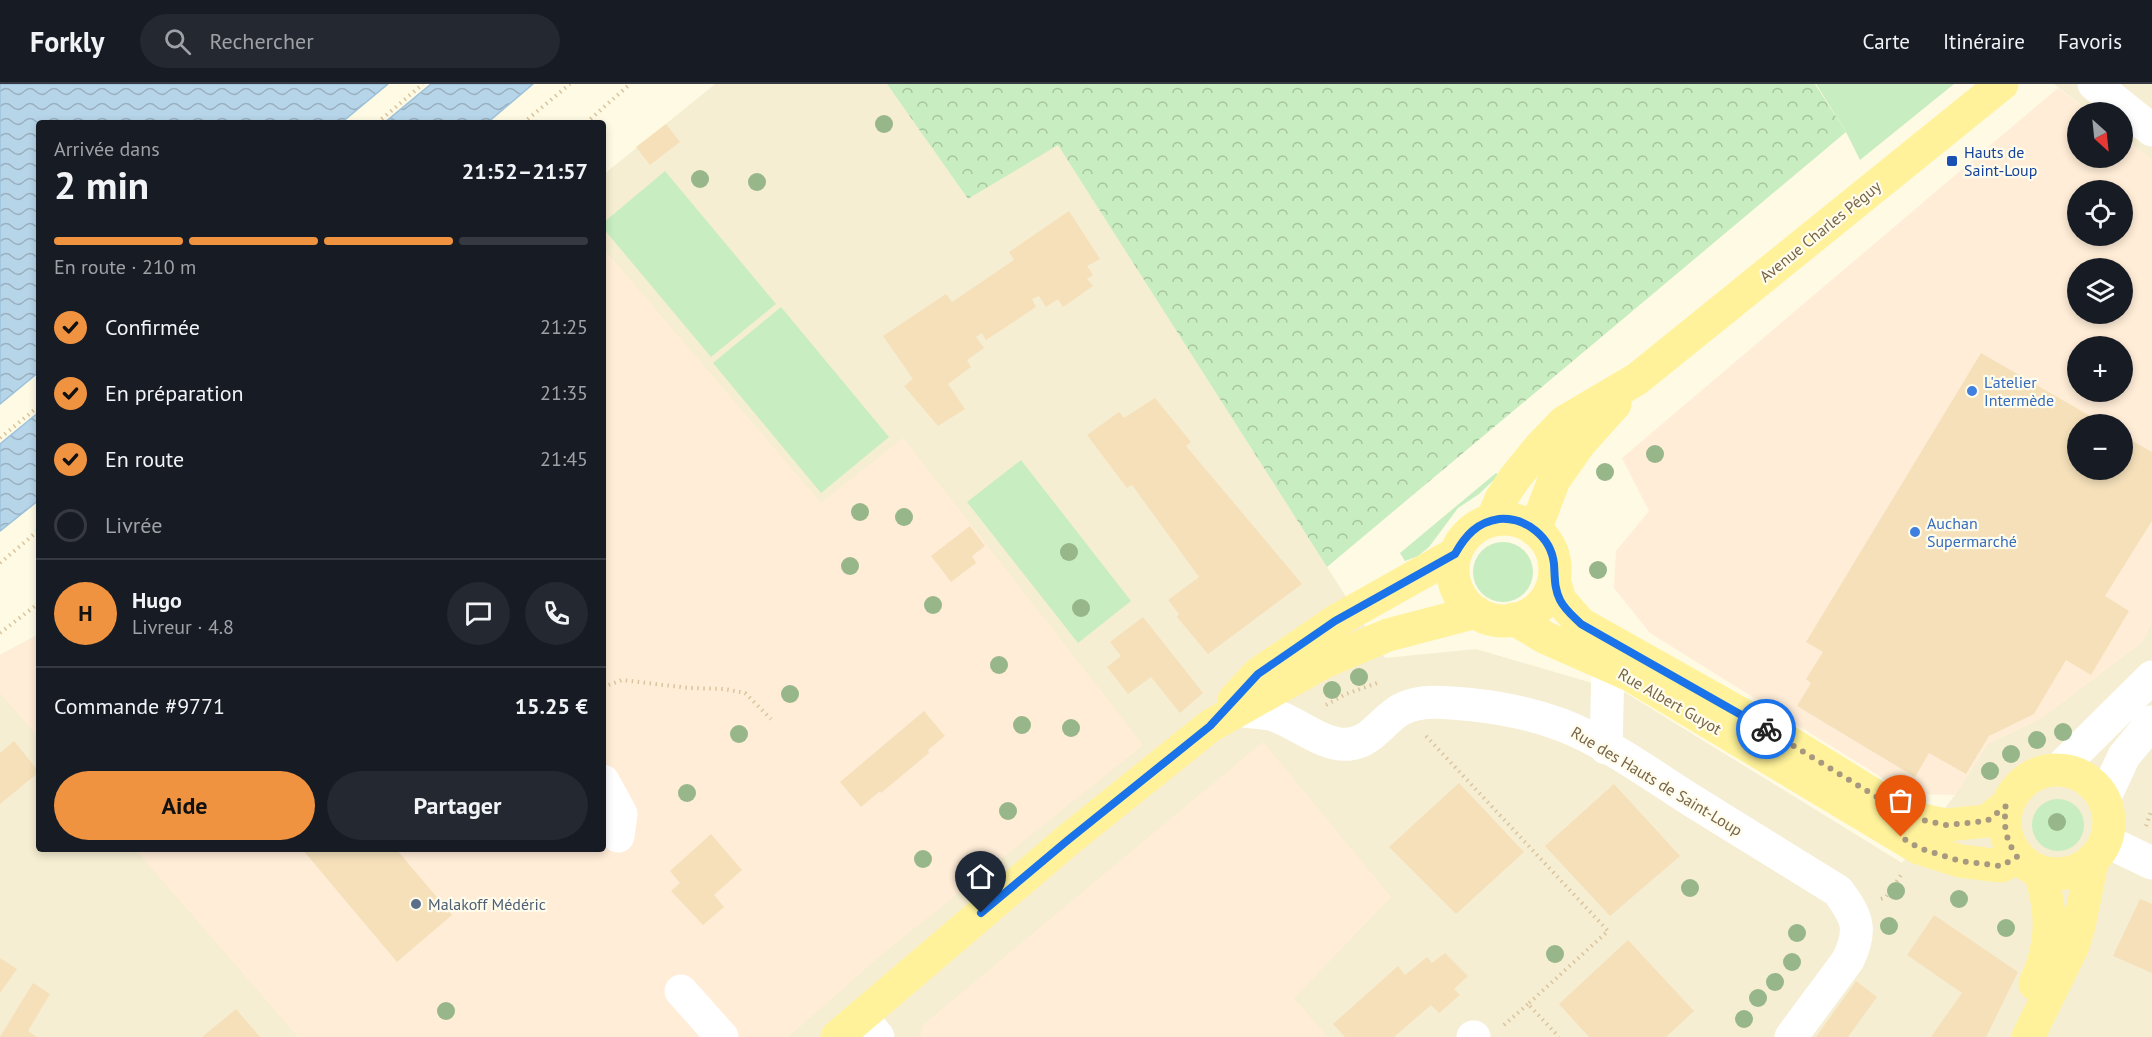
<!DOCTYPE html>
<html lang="fr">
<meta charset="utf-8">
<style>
body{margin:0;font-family:"PT Sans",sans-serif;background:#242831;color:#f1f3f6;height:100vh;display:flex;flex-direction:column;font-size:22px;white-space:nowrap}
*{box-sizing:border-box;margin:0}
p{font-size:20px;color:#9ea1a6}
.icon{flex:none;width:33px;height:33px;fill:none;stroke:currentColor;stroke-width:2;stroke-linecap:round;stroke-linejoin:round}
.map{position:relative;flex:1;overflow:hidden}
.side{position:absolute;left:36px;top:36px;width:570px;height:732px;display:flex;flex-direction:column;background:#171b24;border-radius:6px;box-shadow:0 3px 9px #0003}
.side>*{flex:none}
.needle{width:39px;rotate:153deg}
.fabs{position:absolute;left:2067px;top:18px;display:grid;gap:12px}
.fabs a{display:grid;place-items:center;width:66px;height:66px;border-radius:50%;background:#171b24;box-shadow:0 3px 9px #0003;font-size:30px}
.pin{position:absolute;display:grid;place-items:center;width:51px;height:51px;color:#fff;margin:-62px -26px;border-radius:50% 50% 50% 0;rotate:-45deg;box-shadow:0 0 6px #0007}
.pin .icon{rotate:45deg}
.courier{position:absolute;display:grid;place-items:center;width:60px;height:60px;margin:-30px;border:4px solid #1a73e8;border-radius:50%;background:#fff;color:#222;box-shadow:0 2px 8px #0007}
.head em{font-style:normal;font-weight:600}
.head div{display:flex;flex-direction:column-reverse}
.head{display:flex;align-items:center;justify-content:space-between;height:102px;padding:0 18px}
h1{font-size:39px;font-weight:600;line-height:45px}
.bar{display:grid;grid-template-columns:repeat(4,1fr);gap:9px 6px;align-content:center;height:72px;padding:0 18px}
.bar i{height:8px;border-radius:4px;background:#363941}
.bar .on{background:#f09341}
.bar p{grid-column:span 4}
.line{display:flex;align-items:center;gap:15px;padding:0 18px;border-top:2px solid #363941}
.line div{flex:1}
.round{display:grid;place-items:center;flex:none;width:63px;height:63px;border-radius:32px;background:#242831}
ol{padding:0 18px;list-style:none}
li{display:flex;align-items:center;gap:18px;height:66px}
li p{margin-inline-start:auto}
li .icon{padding:6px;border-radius:50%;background:#f09341;color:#111;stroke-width:4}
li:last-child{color:#9ea1a6}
li i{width:33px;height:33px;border:3px solid #363941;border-radius:50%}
.button{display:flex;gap:12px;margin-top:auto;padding:12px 18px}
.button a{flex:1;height:69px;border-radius:36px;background:#f09341;color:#111;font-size:24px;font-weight:600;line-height:69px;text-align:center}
.button a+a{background:#242831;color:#f1f3f6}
header{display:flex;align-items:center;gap:36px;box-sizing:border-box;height:84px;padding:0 30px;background:#171b24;border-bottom:2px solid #363941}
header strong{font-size:28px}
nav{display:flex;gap:33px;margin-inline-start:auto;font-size:21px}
.search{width:420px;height:54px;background:#242831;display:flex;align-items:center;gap:15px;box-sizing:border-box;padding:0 21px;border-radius:33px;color:#9ea1a6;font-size:22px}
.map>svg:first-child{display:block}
</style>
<header>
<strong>Forkly</strong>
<div class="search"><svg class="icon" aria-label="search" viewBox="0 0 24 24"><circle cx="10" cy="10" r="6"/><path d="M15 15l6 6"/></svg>Rechercher</div>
<nav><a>Carte</a><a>Itinéraire</a><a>Favoris</a></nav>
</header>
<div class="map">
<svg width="2152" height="953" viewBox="0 0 2152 953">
<defs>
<pattern id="forest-crowns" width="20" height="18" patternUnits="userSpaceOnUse" patternTransform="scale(1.5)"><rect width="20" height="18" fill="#c8edc1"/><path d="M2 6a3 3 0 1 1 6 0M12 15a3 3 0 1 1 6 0" fill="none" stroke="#a7c49f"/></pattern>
<pattern id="water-waves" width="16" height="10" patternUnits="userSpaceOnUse" patternTransform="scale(1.5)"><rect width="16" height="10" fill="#b7d5e9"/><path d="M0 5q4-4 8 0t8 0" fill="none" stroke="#9ab0bf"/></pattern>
</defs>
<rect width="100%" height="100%" fill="#fefae4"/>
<path fill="#f6eed2" d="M 715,0 L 887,0 L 968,115 L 1058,60 L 1385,574 L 1476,565 L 1626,609 L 1902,779 L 1955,711 L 1987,660 L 2040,635 L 2142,558 L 2152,537 L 2152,953 L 0,953 L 0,571 L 39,550 L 39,765 L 603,765 L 603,91 Z
M 2054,0 L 2152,0 L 2152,76 L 2123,53 L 2122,28 L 2090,28 Z"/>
<path fill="#ffedd7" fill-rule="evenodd" d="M 2058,4 L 2090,28 L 2078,28 L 2078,74 L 2122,74 L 2123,53 L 2152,76 L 2152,537 L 2142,558 L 2040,635 L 1987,660 L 1955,711 L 1908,710 L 1650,549 L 1614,504 L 1616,467 L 1649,427 L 1622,374 ZM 2078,106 L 2122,106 L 2122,152 L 2078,152 ZM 2078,184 L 2122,184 L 2122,230 L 2078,230 ZM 2078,262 L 2122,262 L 2122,308 L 2078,308 ZM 2078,340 L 2122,340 L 2122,386 L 2078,386 Z
M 603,164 L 821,419 L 903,354 L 1143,661 L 881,871 L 788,953 L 298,953 L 135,765 L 603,765 Z
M 39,550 L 39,654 L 0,609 L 0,571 Z
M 1263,658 L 1391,813 L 1294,914 L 1327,953 L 920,953 L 923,941 Z"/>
<path fill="#c8edc1" d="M 1816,0 L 1954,0 L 1860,76 L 1846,48 Z
M 665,87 L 776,220 L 711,273 L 603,144 L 603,139 Z
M 781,223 L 889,353 L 821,409 L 713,279 Z
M 1021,376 L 1131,517 L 1078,559 L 967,418 Z
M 1496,389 L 1499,391 L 1479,410 L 1458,424 L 1429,463 L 1418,472 L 1405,477 L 1400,469 Z
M1473 488a30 30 0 1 1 60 0a30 30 0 1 1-60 0Z
M2032 741a26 26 0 1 1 52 0a26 26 0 1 1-52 0Z"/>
<path fill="url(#forest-crowns)" d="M 887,0 L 1815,0 L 1846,48 L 1327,483 L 1058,61 L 968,115 Z"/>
<path fill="url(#water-waves)" stroke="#9cc2db" stroke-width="1.5" d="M 0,0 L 388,0 L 341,39 L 39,39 L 39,288 L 0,320 Z
M 431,0 L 533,0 L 487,39 L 384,39 Z
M 39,328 L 39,416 L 0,447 L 0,360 Z"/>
<path fill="#f5e0ba" d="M 666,40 L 680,58 L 650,81 L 636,63 Z
M 1069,127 L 1100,175 L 1087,182 L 1093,191 L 1087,195 L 1093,202 L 1063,223 L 1058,215 L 1046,223 L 1039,212 L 1032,215 L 1036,223 L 986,256 L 982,249 L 976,253 L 984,264 L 967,276 L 971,283 L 948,300 L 965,325 L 938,342 L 904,302 L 913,295 L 883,252 L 946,210 L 952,218 L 1014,176 L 1009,168 Z
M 1981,269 L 2104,340 L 2078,340 L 2078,386 L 2122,386 L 2122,351 L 2152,368 L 2152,437 L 2105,512 L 2129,527 L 2091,591 L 2066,576 L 2034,630 L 1989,652 L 1966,690 L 1929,669 L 1915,693 L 1797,622 L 1811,599 L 1806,595 L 1823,568 L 1806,558 Z
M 1155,314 L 1191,358 L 1186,362 L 1302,500 L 1208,570 L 1177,533 L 1179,530 L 1168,516 L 1199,493 L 1132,401 L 1127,404 L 1087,351 L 1119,328 L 1124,334 Z
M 970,442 L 985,462 L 972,472 L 976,479 L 951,498 L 931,472 Z
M 1143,533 L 1203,609 L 1180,629 L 1151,593 L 1128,610 L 1107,583 L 1121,572 L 1110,558 Z
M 924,627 L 945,652 L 928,666 L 929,669 L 881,709 L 880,707 L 861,723 L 840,698 Z
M 14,657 L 39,688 L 0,720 L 0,669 Z
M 1459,699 L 1524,768 L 1456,830 L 1389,763 Z
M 1614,700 L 1680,772 L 1610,832 L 1545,762 Z
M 711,750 L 742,786 L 714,811 L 724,823 L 703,841 L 671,807 L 680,799 L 670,787 Z
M 302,765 L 396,765 L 452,831 L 397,878 Z
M 2140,815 L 2152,820 L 2152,889 L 2113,872 Z
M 1934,831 L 2018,888 L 1986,953 L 1931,953 L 1962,909 L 1907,871 Z
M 1628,856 L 1694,927 L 1666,953 L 1589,953 L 1559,920 Z
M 1445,869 L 1468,892 L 1454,905 L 1460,911 L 1439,929 L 1431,921 L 1394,953 L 1345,953 L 1333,940 L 1398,882 L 1405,891 L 1427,873 L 1432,879 Z
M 0,874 L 17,885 L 0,909 Z
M 1856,897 L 1877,913 L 1848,953 L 1816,953 Z
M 33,899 L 50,910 L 28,947 L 37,953 L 0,953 Z
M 236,925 L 260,953 L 202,953 Z"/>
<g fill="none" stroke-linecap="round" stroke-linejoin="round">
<path stroke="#dac49d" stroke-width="4" stroke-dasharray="1.5 4.5" stroke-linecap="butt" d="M 377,39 L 423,0
M 523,39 L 570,0
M 586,39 L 630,0
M 0,354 L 39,322
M 0,479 L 39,446
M 0,549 L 39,519
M 603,603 L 622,596 L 689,604 L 725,605 L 745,609 L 771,635
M 1326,621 L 1346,610 L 1380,598
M 1426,652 L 1608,847 L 1528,920 L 1559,953
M 2146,742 L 2152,725
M 1881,815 L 1886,813 L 1901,791
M 1504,941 L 1528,920"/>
<path stroke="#fff" stroke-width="33" d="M 2094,0 L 2152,46
M 1238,626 C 1249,628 1260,628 1270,630 C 1297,637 1321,663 1350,660 C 1372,658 1384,634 1402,625 C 1423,614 1451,619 1474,621 C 1502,624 1535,631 1562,641 C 1608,659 1650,690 1691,716 C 1740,746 1789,777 1838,807 C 1857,833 1863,845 1848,876 L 1791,953
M 1606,664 L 1608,582
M 2058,686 L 2152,593
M 603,697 L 621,730 L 618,752
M 2104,715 L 2124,672 L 2152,638
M 2106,757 L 2152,779
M 681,907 L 722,953
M 861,933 L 878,953
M 1473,953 L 1474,953"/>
<path stroke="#fff29a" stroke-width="33" d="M1453 486a51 51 0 1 1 102 0a51 51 0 1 1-102 0Z
M 1492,436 L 1501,415 L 1514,395 L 1540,363 L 1564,338 L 1637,295 L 2002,0
M 1535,446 L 1554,396 L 1580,359 L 1615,320
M 1554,496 L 1560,516 L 1581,540 L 1764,643 L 1890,721 L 1923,736 L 1946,741 L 1987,737 L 2006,722
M 1514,535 L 1546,554 L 1632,592 L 1919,764 L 1960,777 L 2001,782 L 2017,773
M 1234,616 L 1258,590 L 1336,537 L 1455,470
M2005 738a52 52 0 1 1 104 0a52 52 0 1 1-104 0Z
M 2035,900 C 2053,861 2053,829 2040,788
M 837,953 L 1068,756 L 1210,642 L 1324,578 L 1388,551 L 1476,528
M 2028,953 L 2073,862 L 2079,842 L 2092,778"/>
</g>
<g fill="#97b689">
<circle cx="884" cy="40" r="9"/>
<circle cx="700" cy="95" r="9"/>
<circle cx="757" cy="98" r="9"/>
<circle cx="1655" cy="370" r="9"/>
<circle cx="1605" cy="388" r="9"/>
<circle cx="860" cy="428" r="9"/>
<circle cx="904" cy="433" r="9"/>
<circle cx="1069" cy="468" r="9"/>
<circle cx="850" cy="482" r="9"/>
<circle cx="1598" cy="486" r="9"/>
<circle cx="933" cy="521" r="9"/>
<circle cx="1081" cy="524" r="9"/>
<circle cx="999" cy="581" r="9"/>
<circle cx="1359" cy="593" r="9"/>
<circle cx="1332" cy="606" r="9"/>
<circle cx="790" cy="610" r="9"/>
<circle cx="1022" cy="641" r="9"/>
<circle cx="1071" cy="644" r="9"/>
<circle cx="2063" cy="648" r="9"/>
<circle cx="739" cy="650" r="9"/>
<circle cx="2037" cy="656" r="9"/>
<circle cx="2011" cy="670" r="9"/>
<circle cx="1990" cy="687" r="9"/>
<circle cx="687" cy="709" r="9"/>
<circle cx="1008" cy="727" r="9"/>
<circle cx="2057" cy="738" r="9"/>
<circle cx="923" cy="775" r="9"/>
<circle cx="1690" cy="804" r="9"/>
<circle cx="1896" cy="807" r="9"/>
<circle cx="1959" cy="815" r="9"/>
<circle cx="1889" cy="842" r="9"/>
<circle cx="2006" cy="844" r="9"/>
<circle cx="1797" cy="849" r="9"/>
<circle cx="1555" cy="870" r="9"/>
<circle cx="1792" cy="878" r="9"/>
<circle cx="1775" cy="898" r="9"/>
<circle cx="1758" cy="914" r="9"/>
<circle cx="446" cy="927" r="9"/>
<circle cx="1744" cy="935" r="9"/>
</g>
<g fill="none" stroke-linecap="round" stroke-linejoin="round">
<path stroke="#a7997f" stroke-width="6" stroke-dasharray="0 10.8" d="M 1766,645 L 1890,721 L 1923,736 L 1946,741 L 1987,737 L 2006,722 C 2003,743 2006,756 2017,773 L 2001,782 L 1960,777 L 1919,764 L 1901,753"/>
<path stroke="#1a73e8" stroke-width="8" d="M 981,829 L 1068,756 L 1210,642 L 1258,590 L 1335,537 L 1455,470 C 1465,452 1477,438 1499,435 C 1526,433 1551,453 1554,480 C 1555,493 1554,504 1560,516 C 1565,526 1574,533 1581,540 L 1766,645"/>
</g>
<rect fill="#1a4fb4" stroke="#fffcec" stroke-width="2" x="1946" y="71" width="12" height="12" rx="3"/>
<g fill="#3f7fe0" stroke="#fffcec" stroke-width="2">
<circle cx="1972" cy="307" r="6"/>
<circle cx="1915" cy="448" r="6"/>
</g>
<circle fill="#5c6f8a" stroke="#fffcec" stroke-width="2" cx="416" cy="820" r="6"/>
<g text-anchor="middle" stroke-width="4.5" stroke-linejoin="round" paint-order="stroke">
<g font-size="16" fill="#164399" stroke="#fffcec" text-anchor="start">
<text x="1964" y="74">Hauts de<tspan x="1964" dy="18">Saint-Loup</tspan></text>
</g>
<g font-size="16" fill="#786548" stroke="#fffcec">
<text transform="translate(1820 147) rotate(-39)" y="6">Avenue Charles Péguy</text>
<text transform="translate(1670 617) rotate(30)" y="6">Rue Albert Guyot</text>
<text transform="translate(1657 697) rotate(31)" y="6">Rue des Hauts de Saint-Loup</text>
</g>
<g font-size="16" fill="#366cbe" stroke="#fffcec" text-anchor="start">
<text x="1984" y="304">L'atelier<tspan x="1984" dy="18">Intermède</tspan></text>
<text x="1927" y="445">Auchan<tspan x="1927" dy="18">Supermarché</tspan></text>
</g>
<g font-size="16" fill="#4e5e75" stroke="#fffcec" text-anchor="start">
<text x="428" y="826">Malakoff Médéric</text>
</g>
</g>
</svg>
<div class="fabs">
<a><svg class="needle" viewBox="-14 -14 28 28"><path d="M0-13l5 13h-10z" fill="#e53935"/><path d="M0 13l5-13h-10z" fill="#9ea1a6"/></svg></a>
<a><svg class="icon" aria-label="locate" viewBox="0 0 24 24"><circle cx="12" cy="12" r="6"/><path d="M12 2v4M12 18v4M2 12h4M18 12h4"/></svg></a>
<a><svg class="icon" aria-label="layers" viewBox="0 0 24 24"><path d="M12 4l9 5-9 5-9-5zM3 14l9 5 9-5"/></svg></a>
<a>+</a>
<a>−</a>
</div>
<div class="pin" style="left:1901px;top:753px;background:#ea580c"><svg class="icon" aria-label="bag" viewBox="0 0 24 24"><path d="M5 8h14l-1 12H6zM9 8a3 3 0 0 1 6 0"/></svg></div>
<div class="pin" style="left:981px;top:829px;background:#1f2937"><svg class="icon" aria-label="home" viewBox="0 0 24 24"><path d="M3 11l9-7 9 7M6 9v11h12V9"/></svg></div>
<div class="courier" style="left:1766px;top:645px"><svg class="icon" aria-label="bike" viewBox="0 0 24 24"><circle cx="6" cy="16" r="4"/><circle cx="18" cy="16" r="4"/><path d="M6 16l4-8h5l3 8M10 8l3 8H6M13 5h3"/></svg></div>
<section class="side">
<div class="head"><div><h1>2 min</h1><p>Arrivée dans</p></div><em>21:52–21:57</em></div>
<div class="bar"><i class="on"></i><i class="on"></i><i class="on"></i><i></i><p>En route · 210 m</p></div>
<ol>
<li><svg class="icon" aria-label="check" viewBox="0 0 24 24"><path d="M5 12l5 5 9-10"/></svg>Confirmée<p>21:25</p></li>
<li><svg class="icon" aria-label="check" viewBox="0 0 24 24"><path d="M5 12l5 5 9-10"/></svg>En préparation<p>21:35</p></li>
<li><svg class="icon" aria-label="check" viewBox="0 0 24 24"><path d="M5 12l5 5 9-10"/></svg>En route<p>21:45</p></li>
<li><i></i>Livrée</li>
</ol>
<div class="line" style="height:108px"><b class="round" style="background:#f09341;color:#111">H</b><div><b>Hugo</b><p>Livreur · 4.8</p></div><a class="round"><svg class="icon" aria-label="chat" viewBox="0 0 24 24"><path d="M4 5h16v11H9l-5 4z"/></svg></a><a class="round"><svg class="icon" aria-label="phone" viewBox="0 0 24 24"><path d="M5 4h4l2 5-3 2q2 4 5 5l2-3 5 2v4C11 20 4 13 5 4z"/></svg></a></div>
<div class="line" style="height:78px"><div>Commande #9771</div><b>15.25 €</b></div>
<div class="button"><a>Aide</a><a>Partager</a></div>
</section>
</div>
